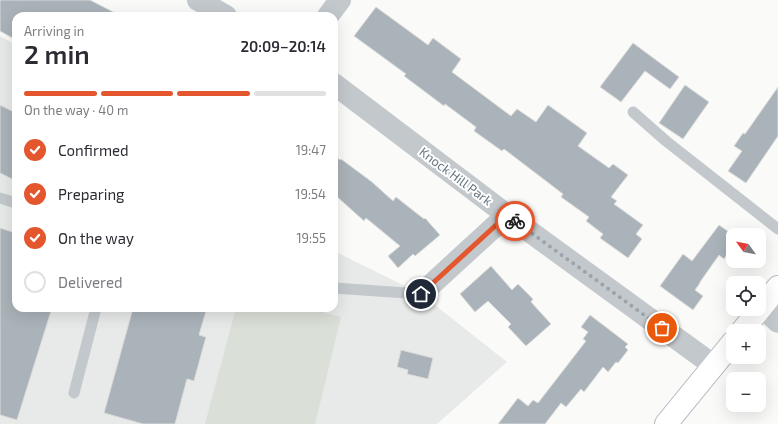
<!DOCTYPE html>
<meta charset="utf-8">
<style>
body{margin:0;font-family:"Exo 2",sans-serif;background:#f7f7f7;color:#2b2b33;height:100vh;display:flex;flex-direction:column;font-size:15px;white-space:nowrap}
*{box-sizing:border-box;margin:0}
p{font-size:13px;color:#7c7c81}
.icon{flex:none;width:22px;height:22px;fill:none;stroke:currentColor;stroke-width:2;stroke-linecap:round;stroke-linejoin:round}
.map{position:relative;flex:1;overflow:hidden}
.details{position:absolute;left:12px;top:12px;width:326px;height:300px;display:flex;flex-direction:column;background:#fff;border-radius:12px;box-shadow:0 4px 16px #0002}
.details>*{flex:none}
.needle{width:26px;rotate:303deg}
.controls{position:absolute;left:726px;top:228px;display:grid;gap:8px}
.controls a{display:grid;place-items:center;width:40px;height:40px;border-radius:8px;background:#fff;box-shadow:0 4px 16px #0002;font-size:20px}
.pin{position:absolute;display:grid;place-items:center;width:34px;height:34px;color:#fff;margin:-17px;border:2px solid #fff;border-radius:50%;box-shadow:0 1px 4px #0007}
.courier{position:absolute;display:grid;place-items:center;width:40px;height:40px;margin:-20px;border:3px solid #e4572e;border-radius:50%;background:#fff;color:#222;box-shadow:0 1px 5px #0007}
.headline em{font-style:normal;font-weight:600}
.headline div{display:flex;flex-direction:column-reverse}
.headline{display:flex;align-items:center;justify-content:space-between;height:68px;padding:0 12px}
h1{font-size:26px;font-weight:600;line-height:30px}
.bar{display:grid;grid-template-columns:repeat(4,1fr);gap:6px 4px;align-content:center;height:48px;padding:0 12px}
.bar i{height:5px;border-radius:3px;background:#e1e1e2}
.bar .on{background:#e4572e}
.bar p{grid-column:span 4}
ol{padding:0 12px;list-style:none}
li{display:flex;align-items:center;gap:12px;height:44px}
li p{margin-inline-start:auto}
li .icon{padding:4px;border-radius:50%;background:#e4572e;color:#fff;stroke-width:4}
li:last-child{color:#7c7c81}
li i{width:22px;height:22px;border:2px solid #e1e1e2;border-radius:50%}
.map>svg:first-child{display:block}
</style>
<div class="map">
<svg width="778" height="424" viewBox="0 0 778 424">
<rect width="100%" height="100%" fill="#fafaf8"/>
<path fill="#e8e9e9" d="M 0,36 L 16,45 L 16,60 L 12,93 L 16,95 L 16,308 L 334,308 L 334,251 L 421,294 L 507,362 L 437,424 L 0,424 Z"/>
<path fill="#dadfd7" d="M 236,308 L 307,308 L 341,317 L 315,424 L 205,424 Z"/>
<path fill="#aab3b9" stroke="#dcdcda" d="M 0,0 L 90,0 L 121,16 L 16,16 L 16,40 L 0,31 Z
M 376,7 L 428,45 L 433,38 L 461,59 L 452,72 L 511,116 L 517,109 L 536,122 L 548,105 L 587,133 L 578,146 L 609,168 L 613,164 L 628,175 L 611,197 L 617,201 L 614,204 L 643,225 L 636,234 L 642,239 L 628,258 L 600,238 L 603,234 L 586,221 L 589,217 L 561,197 L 563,194 L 504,149 L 502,151 L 474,131 L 476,127 L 445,104 L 444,106 L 404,76 L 406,74 L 354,36 Z
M 633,43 L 679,77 L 670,89 L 645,71 L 621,102 L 600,87 Z
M 685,85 L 709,102 L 683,139 L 659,123 Z
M 778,87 L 778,136 L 746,183 L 728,171 L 742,151 L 734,146 L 743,133 L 745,134 Z
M 0,105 L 16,113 L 16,181 L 0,173 Z
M 334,155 L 340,160 L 341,159 L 372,182 L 393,201 L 396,197 L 424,219 L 425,218 L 440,235 L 415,256 L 413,254 L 398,268 L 388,256 L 400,246 L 366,218 L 364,221 L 334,194 Z
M 719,225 L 733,235 L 733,245 L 724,259 L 719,255 L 700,282 L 700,283 L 695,290 L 703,296 L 693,310 L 660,286 L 683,254 L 692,261 Z
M 0,228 L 16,233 L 16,308 L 52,308 L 17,420 L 0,415 Z
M 491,266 L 512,290 L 518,284 L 533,299 L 531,302 L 551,324 L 526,346 L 508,327 L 511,324 L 488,301 L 475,312 L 460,294 Z
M 133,308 L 207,308 L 199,335 L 206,337 L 194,381 L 187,379 L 175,424 L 143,424 L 104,413 Z
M 590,315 L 628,344 L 625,347 L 628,350 L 618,363 L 616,362 L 608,372 L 603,367 L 584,392 L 581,389 L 566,407 L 561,403 L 545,424 L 498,424 L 518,398 L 528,406 L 533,400 L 538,403 L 586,341 L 583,339 L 588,332 L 581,327 Z
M 401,350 L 433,358 L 428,379 L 407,374 L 408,370 L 397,367 Z"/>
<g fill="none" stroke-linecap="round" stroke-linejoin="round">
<defs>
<path id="secondary" d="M 742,331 L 778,287
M 666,424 L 733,342"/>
</defs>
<use href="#secondary" stroke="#b3babf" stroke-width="24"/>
<path stroke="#c3c8cc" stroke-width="11" d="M 633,112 L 666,141 L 778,229
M 0,198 L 16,203
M 334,288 L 421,294
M 74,393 L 96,308"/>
<path stroke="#c3c8cc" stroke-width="22" d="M 198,0 L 226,16
M 328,16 L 340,0
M 334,84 L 507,215 L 713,365
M 421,294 L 507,215
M 762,307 L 778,322"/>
<use href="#secondary" stroke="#fff" stroke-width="22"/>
</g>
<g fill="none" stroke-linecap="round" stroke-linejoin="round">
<path stroke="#99a4ac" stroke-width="4" stroke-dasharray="0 7.2" d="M 515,221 L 662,328"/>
<path stroke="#e4572e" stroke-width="5" d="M 421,294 L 507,215 L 515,221"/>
</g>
<g text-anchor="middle" stroke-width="4" stroke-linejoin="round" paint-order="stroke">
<g font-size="13" fill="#657683" stroke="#fff">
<text transform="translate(456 176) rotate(37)" y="5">Knock Hill Park</text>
</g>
</g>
</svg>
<div class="controls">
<a><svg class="needle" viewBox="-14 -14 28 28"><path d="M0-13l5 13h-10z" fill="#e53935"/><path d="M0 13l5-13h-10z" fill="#7c7c81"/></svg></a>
<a><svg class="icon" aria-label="locate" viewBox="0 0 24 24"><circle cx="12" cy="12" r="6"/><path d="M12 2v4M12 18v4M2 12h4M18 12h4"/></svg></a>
<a>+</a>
<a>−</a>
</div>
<div class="pin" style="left:662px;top:328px;background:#ea580c"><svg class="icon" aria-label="bag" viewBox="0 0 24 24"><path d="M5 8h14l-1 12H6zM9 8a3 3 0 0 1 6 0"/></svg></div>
<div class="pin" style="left:421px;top:294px;background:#1f2937"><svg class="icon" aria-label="home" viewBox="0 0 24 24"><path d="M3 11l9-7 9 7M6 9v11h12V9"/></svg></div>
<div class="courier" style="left:515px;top:221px"><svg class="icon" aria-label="bike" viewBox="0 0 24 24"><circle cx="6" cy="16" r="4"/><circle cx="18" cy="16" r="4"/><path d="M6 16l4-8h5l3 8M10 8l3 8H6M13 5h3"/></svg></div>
<section class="details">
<div class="headline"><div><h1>2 min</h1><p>Arriving in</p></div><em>20:09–20:14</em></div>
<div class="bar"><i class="on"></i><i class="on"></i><i class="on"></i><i></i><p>On the way · 40 m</p></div>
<ol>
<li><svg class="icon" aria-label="check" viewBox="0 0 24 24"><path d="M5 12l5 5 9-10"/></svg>Confirmed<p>19:47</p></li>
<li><svg class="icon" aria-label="check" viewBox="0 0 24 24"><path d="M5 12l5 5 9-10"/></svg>Preparing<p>19:54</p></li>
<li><svg class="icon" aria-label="check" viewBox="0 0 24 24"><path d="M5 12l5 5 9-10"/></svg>On the way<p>19:55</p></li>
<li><i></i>Delivered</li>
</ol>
</section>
</div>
